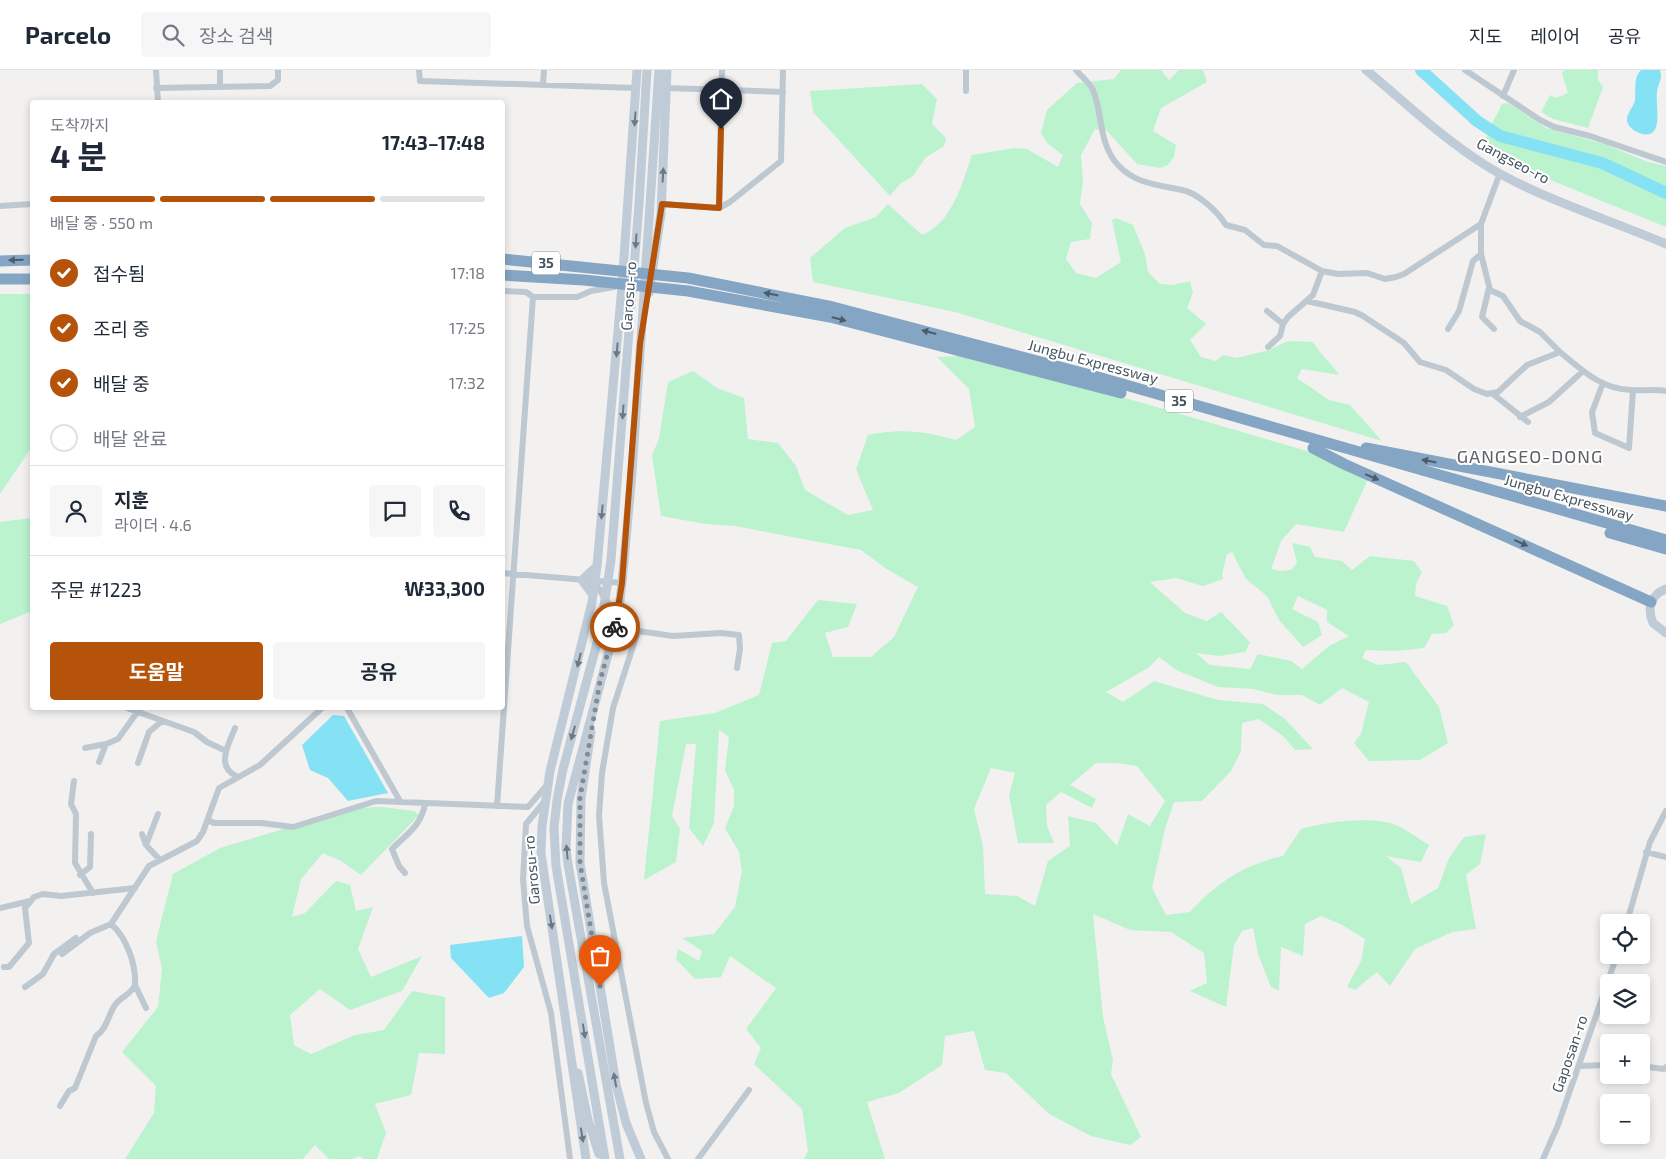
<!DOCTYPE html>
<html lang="ko">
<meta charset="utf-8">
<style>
body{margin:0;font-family:"Exo 2","Noto Sans KR",sans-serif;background:#f6f6f7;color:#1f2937;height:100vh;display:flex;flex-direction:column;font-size:19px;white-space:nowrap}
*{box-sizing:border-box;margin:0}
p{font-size:16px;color:#747a83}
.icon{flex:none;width:28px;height:28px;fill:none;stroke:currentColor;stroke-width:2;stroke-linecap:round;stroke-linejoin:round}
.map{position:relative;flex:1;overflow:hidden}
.drawer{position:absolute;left:30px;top:30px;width:475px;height:610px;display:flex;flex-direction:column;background:#fff;border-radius:5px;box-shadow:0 2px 8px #0003}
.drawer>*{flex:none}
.buttons{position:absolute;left:1600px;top:844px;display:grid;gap:10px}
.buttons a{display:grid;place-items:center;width:50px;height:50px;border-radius:5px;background:#fff;box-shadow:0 2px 8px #0003;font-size:25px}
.pin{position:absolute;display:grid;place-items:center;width:42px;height:42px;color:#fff;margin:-51px -21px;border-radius:50% 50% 50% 0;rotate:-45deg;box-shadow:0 0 5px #0007}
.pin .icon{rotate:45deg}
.courier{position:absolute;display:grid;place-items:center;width:50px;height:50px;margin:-25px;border:4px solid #b45309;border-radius:50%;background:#fff;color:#222;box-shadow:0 1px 6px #0007}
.summary em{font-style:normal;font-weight:700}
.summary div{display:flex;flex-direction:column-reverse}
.summary{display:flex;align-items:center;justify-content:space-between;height:85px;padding:0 20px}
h1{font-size:32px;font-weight:700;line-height:38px}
.bar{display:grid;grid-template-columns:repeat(4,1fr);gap:8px 5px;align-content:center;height:60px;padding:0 20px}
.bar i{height:6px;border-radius:4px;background:#e0e1e3}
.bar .active{background:#b45309}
.bar p{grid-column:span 4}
.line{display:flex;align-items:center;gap:12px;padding:0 20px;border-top:1px solid #e0e1e3}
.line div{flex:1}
.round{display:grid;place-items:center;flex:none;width:52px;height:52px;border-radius:5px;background:#f6f6f7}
ol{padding:0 20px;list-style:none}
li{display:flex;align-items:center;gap:15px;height:55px}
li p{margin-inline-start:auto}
li .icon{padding:5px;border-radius:50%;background:#b45309;color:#fff;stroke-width:4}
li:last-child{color:#747a83}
li i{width:28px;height:28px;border:2px solid #e0e1e3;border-radius:50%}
.action{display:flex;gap:10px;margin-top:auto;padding:10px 20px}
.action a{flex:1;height:58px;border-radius:5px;background:#b45309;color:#fff;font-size:20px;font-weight:700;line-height:58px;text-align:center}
.action a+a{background:#f6f6f7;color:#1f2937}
header{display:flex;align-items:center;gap:30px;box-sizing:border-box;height:70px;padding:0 25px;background:#fff;border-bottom:1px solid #e0e1e3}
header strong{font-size:24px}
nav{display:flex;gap:28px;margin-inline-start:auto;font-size:18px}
.search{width:350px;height:45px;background:#f6f6f7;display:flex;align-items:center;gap:12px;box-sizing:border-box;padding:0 18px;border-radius:5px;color:#747a83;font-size:19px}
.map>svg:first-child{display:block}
</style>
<header>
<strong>Parcelo</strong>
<div class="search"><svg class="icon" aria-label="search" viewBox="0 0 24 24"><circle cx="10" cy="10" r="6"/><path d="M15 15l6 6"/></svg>장소 검색</div>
<nav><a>지도</a><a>레이어</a><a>공유</a></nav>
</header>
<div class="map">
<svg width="1666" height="1089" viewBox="0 0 1666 1089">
<rect width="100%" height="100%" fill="#f3f0f0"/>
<path fill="#bbf3cf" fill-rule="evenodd" d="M 1121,0 L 1161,0 L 1169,10 L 1179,0 L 1203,0 L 1207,12 L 1161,38 L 1153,61 L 1176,75 L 1174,87 L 1168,95 L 1160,98 L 1137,94 L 1107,61 L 1095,59 L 1081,85 L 1083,110 L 1080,134 L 1092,153 L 1090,169 L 1071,172 L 1066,189 L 1076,203 L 1096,208 L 1121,192 L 1112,150 L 1116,148 L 1133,155 L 1145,184 L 1148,202 L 1160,214 L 1172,215 L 1190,211 L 1193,223 L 1187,238 L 1206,254 L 1190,270 L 1201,287 L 1216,291 L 1223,285 L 1237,288 L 1269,280 L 1288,271 L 1313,272 C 1320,285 1331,292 1339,305 L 1302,299 L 1297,308 L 1329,330 L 1350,335 L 1382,371 L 955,242 L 813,212 L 810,188 L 845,158 L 876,147 L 888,134 L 922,165 C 952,153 962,114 972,85 L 1014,78 L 1027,79 L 1058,97 L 1063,85 L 1047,73 L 1041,63 L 1047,40 L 1077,13 L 1114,9 Z
M 1564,0 L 1598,0 L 1598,10 L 1603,17 L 1588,58 L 1553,49 L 1541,42 L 1550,25 L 1556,28 L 1568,23 L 1562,4 Z
M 922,14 L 937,29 L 932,54 L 946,68 L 944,76 L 925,88 L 913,106 L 900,114 L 890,126 L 813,42 L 810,21 Z
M 1508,33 L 1546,58 L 1604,74 L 1648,92 L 1666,96 L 1666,118 L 1603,88 L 1509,65 L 1492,54 L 1502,34 Z
M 1489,61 L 1501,69 L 1598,97 L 1666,129 L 1666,157 L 1548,109 L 1483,76 Z
M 0,224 L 32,224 L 32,377 L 0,424 Z
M 960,286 L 1129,329 L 1372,400 L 1344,462 L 1296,454 L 1281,471 L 1271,499 L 1280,501 L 1291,500 L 1297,493 L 1292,473 L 1310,477 L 1315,487 L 1342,491 L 1352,500 L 1370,486 L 1414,491 L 1422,502 L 1416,514 L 1415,526 L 1447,536 L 1454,555 L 1446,563 L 1432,564 L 1424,578 L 1395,581 L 1366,580 L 1362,588 L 1378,595 L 1406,592 L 1439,637 L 1448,673 L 1420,690 L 1369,691 L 1354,673 L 1361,664 L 1369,632 L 1342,618 L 1320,635 L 1302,625 L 1277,625 L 1253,619 L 1218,617 L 1176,600 L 1159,587 L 1148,598 L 1106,622 L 1123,632 L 1154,611 L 1218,630 L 1263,634 L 1285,649 L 1313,679 L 1295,680 L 1283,666 L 1259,649 L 1242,653 L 1241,681 L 1231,701 L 1202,731 L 1174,732 L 1165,759 L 1152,818 L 1166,845 L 1190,842 C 1218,812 1243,795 1283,786 L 1301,759 C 1326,752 1374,745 1398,756 C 1409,761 1419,769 1429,775 L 1421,792 L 1386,786 L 1401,798 L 1411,834 L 1438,818 L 1449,788 L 1464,767 L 1486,764 L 1480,794 L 1466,805 L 1476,859 L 1452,862 L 1415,879 L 1390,916 L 1377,902 L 1355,920 L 1347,917 L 1361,891 L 1365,869 L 1342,855 L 1321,846 L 1305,854 L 1303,886 L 1281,877 L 1279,921 L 1271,917 L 1258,884 L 1253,858 L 1242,861 L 1234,875 L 1226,937 L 1190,921 L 1207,913 L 1204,883 L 1171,862 L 1130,860 L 1093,844 L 1103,947 L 1113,990 L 1111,1004 L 1141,1067 L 1130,1075 L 1091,1066 L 1049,1044 L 1006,1003 L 985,1000 L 974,961 L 945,966 L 942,995 L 899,1023 L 867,1032 L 885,1089 L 804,1089 L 808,1081 L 802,1039 L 754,994 L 761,978 L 746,959 L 776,918 L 730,886 L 721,907 L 695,909 L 676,889 L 678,879 L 699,891 L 702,881 L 682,868 L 714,864 L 735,837 L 742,801 L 739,782 L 725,758 L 734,736 L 734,720 L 725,700 L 729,667 L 719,660 L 714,753 L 703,776 L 689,758 L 696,674 L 686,674 L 672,746 L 680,759 L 676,792 L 644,810 L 660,651 L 715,643 L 759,625 L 772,573 L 786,571 L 818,530 L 857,534 L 848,557 L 825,563 L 833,587 L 871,587 L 894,567 L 918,517 L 888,500 L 861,480 L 735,456 L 706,454 L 661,446 L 652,386 L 659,368 L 668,312 L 693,301 L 717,318 L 744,328 L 748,369 L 778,373 L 796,396 L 805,420 L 848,445 L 873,440 L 856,399 L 868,365 C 899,358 926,361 956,370 L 975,357 L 969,319 L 937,287 ZM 1232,482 L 1246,509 L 1267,526 L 1279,550 L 1303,577 L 1322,565 L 1318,552 L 1292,539 L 1298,526 L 1327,540 L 1327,552 L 1349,566 L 1329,576 L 1302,599 L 1291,591 L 1258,584 L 1250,599 L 1210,595 L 1196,583 L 1219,586 L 1245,582 L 1250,572 L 1221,542 L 1207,551 L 1185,543 L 1150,512 L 1176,508 L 1203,516 L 1223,509 L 1222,504 L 1227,484 ZM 1096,693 L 1116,693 L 1137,696 L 1165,731 L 1150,756 L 1128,744 L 1117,776 L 1096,753 L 1068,746 L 1070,776 L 1048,791 L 1035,836 L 1017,826 L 985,824 L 983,776 L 974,739 L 991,698 L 1015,703 L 1009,725 L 1018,773 L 1054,773 L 1047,756 L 1046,735 L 1061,722 L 1092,738 L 1096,729 L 1070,715 Z
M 32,448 L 32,541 L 0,554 L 0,452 Z
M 383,737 L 414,741 L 419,745 L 361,805 L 341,791 L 323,783 L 301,809 L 292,847 L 305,843 L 336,811 L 350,815 L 356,841 L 373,837 L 358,879 L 371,907 L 422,886 L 402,921 L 350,940 L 320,919 L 290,945 L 294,975 L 311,984 L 355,965 L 384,960 L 412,921 L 445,927 L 445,984 L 419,983 L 411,1025 L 375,1034 L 386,1063 L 377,1089 L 363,1089 L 360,1086 L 352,1089 L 329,1089 L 315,1075 L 303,1089 L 125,1089 L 154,1043 L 156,1016 L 122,982 L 158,937 L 162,899 L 156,871 L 173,804 L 220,778 L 354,738 Z"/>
<path fill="#85e1f4" d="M 1641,0 L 1660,0 C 1663,9 1658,13 1657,22 C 1655,35 1666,75 1637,62 C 1633,60 1628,56 1627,51 C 1626,43 1634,37 1635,30 C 1636,20 1633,8 1641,0 Z
M 333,645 L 344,646 L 388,723 L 348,731 L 328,708 L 310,700 L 302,675 Z
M 522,866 L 524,897 L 504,923 L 489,928 L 451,888 L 450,875 Z"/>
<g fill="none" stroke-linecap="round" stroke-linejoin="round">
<path stroke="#85e1f4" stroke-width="12" d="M 1421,0 L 1477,51 L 1500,66 L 1602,93 L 1666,123"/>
<path stroke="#bdc8d1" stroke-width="6" d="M 156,0 L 158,32
M 419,0 L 420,11 L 636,18
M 1076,0 C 1081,6 1090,13 1093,20 C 1103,43 1098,75 1119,96 C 1136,114 1159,115 1182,120 C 1198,123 1218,142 1226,155 L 1245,160 L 1264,175 L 1277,176 L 1322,201 L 1338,204 L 1367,203 L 1385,209 L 1396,207 L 1404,204 L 1481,154 L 1500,103
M 1465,0 L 1540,50 L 1554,57 L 1590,66 L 1666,92
M 543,15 L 544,0
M 220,17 L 220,0
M 156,18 L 270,16 L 278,10 L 278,0
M 667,18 L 783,22
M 966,21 L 966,0
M 1503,26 L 1514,0
M 661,134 L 719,138 L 730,132 L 781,91 L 783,0
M 0,136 L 32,134
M 719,138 L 722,0
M 1481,154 L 1481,184 L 1490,220 L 1503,226 L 1520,251 L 1540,262 L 1560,282
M 1489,218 L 1482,247 L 1494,259
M 502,221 L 526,222 L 533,227 L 577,227 L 591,221 L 614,217
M 1307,231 L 1355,242 L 1363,246 L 1404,273 L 1420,292 L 1446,300 L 1474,319 L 1487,324 L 1498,322 L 1527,295 L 1560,282 C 1582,300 1601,319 1631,320 C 1643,321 1654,319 1666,321
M 1267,241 L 1283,254
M 1448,259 L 1459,241 L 1473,191 L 1481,184
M 1268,277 L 1280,266 L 1283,254 L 1288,247 L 1313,225 L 1322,201
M 1603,313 L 1592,342 L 1595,363 L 1629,378 L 1633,320
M 1493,324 L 1528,352
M 1520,347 L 1549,332 L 1582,302
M 502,503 L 622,513
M 595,512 L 606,531 L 638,561 L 673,566 L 721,563 L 739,565 L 740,579 L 737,598
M 614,560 L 638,561 L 613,638 L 602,703 L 599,745 L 604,813 L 646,1033 L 654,1062 L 668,1089
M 127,638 L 194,662 L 207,672 L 226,681
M 347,638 L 400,731
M 235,658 C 228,676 215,697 238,707
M 85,678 L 106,674
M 99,692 L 106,674 L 118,669 L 138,641
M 138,693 L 149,662 L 162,651
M 74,711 L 71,734 L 76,744 L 75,793 L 93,823
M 544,732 L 526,754 L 523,809 L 525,833 L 527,856 L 551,943 L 570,1089
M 497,736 L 533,227
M 208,750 L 214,753 L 261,753 L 293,757 L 376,731 L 528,737 L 547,715
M 142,764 L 146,775 L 160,790
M 146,775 L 158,744
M 1646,782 L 1666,787
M 405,803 L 399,796 L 392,779 C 407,764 422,755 425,733
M 80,805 L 90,797 L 91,764
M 0,838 L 30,831
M 1627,852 L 1650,772 L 1666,741
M 62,884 L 90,863 L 111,854 L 149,796 L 197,771 L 203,762 L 219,718 L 260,695 L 322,638
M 4,897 L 9,897 L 29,873 L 25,838 L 34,827 L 43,824 L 61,826 L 135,818
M 135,915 L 146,938
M 25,917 L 43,904 L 54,884 L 76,868
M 1579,996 L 1609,995
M 1641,996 L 1664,999 L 1666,997
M 60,1036 L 69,1021 L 75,1018 L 96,966 C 107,959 108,945 115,935 C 121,926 131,925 135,915 C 136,894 127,868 111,854
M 698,1089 L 749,1020
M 1543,1089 L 1558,1055 L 1617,885"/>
<path stroke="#bfccd8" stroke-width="9" d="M 1366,0 C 1405,32 1442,68 1485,95 C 1538,128 1608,149 1666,174
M 649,223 L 661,144 L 667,0
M 1666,519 C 1650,525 1647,539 1653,553 L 1666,563
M 593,525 L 582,510 L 597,496
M 591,662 L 581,728 L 580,793 L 616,1014 L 626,1053 L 641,1089
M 578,1003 L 588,1050 L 599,1084
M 586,1089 L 541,783 L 542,756 L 550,701 L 592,532 L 597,496 L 622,216 L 637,0
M 605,1089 L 556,796 L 554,758 L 557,730 L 563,699 L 600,562 L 611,490 L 639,134 L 647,0
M 620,1089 L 568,794 L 566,778 L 568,734 L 618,547 L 622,513 L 632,403 L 659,0"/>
<path stroke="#84a5c3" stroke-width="11" d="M 502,189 L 688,208 L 833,237 L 1098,307 L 1666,470
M 0,191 L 32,190
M 502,205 L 584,210 L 688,221 L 830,247 L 1121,323
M 0,209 L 32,209
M 1313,378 L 1344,394 L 1651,532
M 1366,378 L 1666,436
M 1610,463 L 1666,479"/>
</g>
<defs><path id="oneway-solid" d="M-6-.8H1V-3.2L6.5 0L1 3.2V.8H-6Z" transform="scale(1.25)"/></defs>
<g fill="#6a7984">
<use href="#oneway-solid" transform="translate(635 49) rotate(94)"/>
<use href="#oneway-solid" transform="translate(663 105) rotate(-87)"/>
<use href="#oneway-solid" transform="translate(636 171) rotate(94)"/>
<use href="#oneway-solid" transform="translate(617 280) rotate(95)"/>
<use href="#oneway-solid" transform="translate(623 342) rotate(94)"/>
<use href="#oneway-solid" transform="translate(602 442) rotate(95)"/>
<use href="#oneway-solid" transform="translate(579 590) rotate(104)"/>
<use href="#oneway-solid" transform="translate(573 663) rotate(106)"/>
<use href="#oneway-solid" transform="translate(567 782) rotate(-95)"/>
<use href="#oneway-solid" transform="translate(551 852) rotate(81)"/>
<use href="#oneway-solid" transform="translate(584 961) rotate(81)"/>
<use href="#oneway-solid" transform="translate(615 1010) rotate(-100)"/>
<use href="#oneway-solid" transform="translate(582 1065) rotate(80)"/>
</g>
<g fill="#4c5d6a">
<use href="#oneway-solid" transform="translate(16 190) rotate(179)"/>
<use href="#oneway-solid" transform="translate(771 224) rotate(-169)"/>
<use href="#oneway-solid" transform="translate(839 249) rotate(14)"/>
<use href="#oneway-solid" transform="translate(929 262) rotate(-165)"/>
<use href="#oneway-solid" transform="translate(1429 391) rotate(-169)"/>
<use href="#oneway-solid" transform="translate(1372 407) rotate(23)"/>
<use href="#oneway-solid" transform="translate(1521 473) rotate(24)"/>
</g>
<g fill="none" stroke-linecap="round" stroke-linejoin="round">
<path stroke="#838b92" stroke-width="5" stroke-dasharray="0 9" d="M 600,916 L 580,793 L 580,728 L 600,611 L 615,557"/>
<path stroke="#b45309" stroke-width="6" d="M 615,557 L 622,513 L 640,274 L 662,134 L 719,138 L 721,59"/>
</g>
<g text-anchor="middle" stroke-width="4" stroke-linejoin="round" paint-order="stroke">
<g fill="#fff" stroke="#7e8890" stroke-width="1">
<rect x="532" y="181.5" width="28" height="23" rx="4"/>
<rect x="1165" y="319.5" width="28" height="23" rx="4"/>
</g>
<g font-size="14" font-weight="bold" fill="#465560">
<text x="546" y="198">35</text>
<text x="1179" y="336">35</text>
</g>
<g font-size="15" fill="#465560" stroke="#fff">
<text transform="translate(1513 91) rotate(28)" y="5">Gangseo-ro</text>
<text transform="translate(629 226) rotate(-86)" y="5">Garosu-ro</text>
<text transform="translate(1093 292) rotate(15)" y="5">Jungbu Expressway</text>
<text transform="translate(1569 428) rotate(16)" y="5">Jungbu Expressway</text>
<text transform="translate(532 800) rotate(-95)" y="5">Garosu-ro</text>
<text transform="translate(1570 984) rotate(-71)" y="5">Gaposan-ro</text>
</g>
<g font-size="18" letter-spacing="1" fill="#5c6166" stroke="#fff">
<text x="1530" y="393">GANGSEO-DONG</text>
</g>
</g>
</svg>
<div class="buttons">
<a><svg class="icon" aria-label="locate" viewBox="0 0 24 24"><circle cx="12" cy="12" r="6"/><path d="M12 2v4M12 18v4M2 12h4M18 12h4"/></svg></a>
<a><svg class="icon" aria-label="layers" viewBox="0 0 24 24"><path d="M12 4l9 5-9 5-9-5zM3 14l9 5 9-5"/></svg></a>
<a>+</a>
<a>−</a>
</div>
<div class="pin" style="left:600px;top:916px;background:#ea580c"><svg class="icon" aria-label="bag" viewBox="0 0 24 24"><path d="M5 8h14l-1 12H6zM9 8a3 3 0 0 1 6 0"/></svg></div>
<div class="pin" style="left:721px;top:59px;background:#1f2937"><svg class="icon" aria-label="home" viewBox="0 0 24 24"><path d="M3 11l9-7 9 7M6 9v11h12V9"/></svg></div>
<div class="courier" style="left:615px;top:557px"><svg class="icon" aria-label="bike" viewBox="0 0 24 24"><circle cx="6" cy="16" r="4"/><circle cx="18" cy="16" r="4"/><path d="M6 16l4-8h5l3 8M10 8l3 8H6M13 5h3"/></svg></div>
<section class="drawer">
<div class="summary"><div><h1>4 분</h1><p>도착까지</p></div><em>17:43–17:48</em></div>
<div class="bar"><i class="active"></i><i class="active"></i><i class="active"></i><i></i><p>배달 중 · 550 m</p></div>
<ol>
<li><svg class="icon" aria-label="check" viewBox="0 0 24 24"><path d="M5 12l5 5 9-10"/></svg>접수됨<p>17:18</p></li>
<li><svg class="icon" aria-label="check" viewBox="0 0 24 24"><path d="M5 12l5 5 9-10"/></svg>조리 중<p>17:25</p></li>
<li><svg class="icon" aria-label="check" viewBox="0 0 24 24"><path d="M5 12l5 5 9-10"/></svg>배달 중<p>17:32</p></li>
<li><i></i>배달 완료</li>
</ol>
<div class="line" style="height:90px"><a class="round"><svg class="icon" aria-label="person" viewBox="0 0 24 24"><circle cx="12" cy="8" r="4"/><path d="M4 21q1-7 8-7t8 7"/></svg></a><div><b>지훈</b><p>라이더 · 4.6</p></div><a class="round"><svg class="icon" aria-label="chat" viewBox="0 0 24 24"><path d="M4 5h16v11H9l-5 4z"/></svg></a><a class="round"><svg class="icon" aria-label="phone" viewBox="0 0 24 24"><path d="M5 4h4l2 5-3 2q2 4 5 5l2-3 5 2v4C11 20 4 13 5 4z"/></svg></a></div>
<div class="line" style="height:65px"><div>주문 #1223</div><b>₩33,300</b></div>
<div class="action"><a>도움말</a><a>공유</a></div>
</section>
</div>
